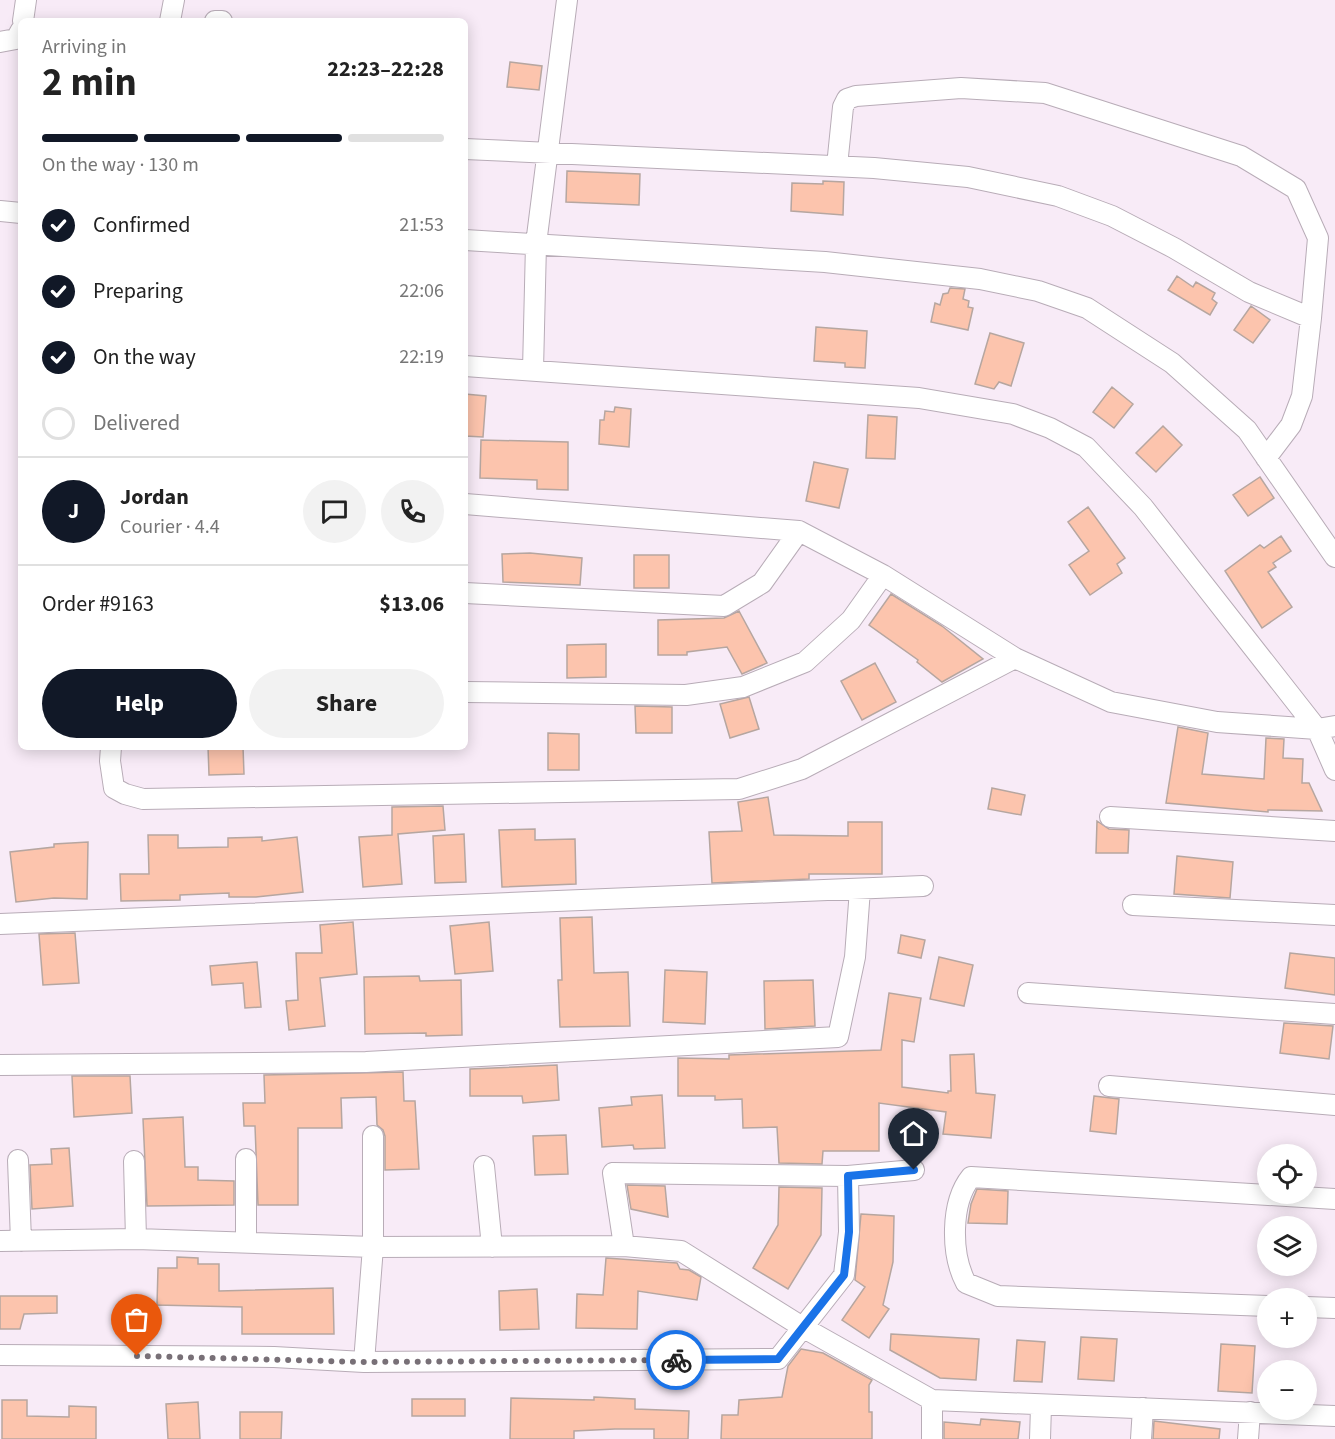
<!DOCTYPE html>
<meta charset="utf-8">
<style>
body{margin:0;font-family:"Source Sans 3",sans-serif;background:#f2f2f2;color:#222;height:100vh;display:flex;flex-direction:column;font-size:22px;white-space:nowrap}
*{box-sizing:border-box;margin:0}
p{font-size:20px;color:#767676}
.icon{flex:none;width:33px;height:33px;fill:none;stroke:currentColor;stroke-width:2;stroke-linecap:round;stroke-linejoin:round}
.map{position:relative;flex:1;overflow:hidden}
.drawer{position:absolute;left:18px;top:18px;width:450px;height:732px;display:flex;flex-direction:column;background:#fff;border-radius:9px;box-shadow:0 3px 15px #0003}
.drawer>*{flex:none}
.buttons{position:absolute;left:1257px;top:1144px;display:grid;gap:12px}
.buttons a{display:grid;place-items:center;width:60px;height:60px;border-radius:50%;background:#fff;box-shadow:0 3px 15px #0003;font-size:30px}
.pin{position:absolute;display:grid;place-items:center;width:51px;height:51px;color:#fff;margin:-62px -26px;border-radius:50% 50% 50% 0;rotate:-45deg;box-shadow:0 0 6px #0007}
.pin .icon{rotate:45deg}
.courier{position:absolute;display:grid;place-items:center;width:60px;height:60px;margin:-30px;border:4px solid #1a73e8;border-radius:50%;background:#fff;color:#222;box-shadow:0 2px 8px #0007}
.summary em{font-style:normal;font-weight:700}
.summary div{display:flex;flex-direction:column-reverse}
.summary{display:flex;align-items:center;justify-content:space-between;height:102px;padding:0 24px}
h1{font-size:39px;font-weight:700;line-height:45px}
.bar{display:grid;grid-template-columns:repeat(4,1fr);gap:9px 6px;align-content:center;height:72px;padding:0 24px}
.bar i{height:8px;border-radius:4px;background:#e0e0e0}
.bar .on{background:#111827}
.bar p{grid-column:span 4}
.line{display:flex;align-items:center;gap:15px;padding:0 24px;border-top:2px solid #e0e0e0}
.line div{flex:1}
.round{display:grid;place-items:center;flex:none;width:63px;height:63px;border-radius:32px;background:#f2f2f2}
ol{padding:0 24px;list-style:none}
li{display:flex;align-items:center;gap:18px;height:66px}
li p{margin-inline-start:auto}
li .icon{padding:6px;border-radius:50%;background:#111827;color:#fff;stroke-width:4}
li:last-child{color:#767676}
li i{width:33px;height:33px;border:3px solid #e0e0e0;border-radius:50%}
.button{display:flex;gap:12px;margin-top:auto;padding:12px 24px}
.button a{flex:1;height:69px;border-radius:36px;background:#111827;color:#fff;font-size:24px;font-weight:700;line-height:69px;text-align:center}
.button a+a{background:#f2f2f2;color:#222}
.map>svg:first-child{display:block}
</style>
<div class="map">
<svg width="1335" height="1439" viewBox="0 0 1335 1439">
<rect width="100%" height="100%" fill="#f8ebf7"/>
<path fill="#fcc4ad" stroke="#b6a6a0" stroke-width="1.5" d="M 510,62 L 542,66 L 539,90 L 507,87 Z
M 567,171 L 640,174 L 639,205 L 566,202 Z
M 823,181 L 844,182 L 843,215 L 791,211 L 792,183 L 823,184 Z
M 1177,276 L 1193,287 L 1196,282 L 1215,293 L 1212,299 L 1217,303 L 1210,315 L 1168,290 Z
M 950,288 L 965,289 L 963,299 L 969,301 L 968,307 L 973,308 L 968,330 L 931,322 L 935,303 L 940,305 L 943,294 L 948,293 Z
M 1251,306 L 1270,320 L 1253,343 L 1234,330 Z
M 816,327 L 867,331 L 865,368 L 845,367 L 845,363 L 814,361 Z
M 990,333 L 1024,343 L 1011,386 L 999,382 L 994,389 L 975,384 Z
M 1112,387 L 1133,404 L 1114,428 L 1093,412 Z
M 465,394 L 486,396 L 483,437 L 465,436 Z
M 615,407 L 631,409 L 629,447 L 599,444 L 600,420 L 604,420 L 605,411 L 614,412 Z
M 868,415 L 897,417 L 895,459 L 866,458 Z
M 1163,426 L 1182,445 L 1156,472 L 1136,453 Z
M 481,440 L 568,442 L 568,490 L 537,489 L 537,480 L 480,478 Z
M 814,462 L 848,469 L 839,508 L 806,501 Z
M 1260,477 L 1274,498 L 1248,516 L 1233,495 Z
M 1088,507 L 1125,558 L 1117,564 L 1122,573 L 1090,595 L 1069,565 L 1089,551 L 1068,522 Z
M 1281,536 L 1291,551 L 1273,563 L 1276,567 L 1268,572 L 1292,607 L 1262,628 L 1225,571 L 1260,545 L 1264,548 Z
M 530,553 L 582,558 L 580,585 L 503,582 L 502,554 Z
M 634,555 L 669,555 L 669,588 L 634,588 Z
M 891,594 L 942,626 L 983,659 L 942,682 L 917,662 L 918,660 L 869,625 Z
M 739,611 L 767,663 L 742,674 L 727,647 L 687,652 L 687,655 L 658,655 L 658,620 L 724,618 Z
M 606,644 L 606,677 L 567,678 L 567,645 Z
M 875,663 L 896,702 L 862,720 L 841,681 Z
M 749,697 L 759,729 L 730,738 L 720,704 Z
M 635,706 L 672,707 L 672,733 L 636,733 Z
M 1178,727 L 1208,733 L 1202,774 L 1264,779 L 1266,738 L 1284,739 L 1283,758 L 1303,759 L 1302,783 L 1309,783 L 1322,811 L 1268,810 L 1268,812 L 1166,803 Z
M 548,733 L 579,734 L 579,770 L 548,770 Z
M 208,747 L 243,747 L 244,774 L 209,775 Z
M 992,788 L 1025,795 L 1021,815 L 988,809 Z
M 768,797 L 774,835 L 848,836 L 848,822 L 882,822 L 882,874 L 809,874 L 809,879 L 712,883 L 709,832 L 742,831 L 738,802 Z
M 443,806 L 445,830 L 398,834 L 402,884 L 363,887 L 359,837 L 392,835 L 392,807 Z
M 1097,821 L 1109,829 L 1129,830 L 1128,853 L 1096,853 Z
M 535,829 L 535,840 L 575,839 L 576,884 L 502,887 L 499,830 Z
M 464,834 L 466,882 L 435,883 L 433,836 Z
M 148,835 L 178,835 L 178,848 L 228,847 L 228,838 L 262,837 L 262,841 L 297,837 L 303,892 L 256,897 L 229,897 L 229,893 L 180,895 L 180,900 L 121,901 L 120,874 L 149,874 Z
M 88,842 L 87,899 L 54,898 L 16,902 L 10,852 L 54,847 L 54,844 Z
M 1177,856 L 1233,862 L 1230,898 L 1174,894 Z
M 592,917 L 594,973 L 628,972 L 630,1026 L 560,1027 L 558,980 L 562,980 L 560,918 Z
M 353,922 L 357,974 L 320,978 L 325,1026 L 289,1030 L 286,1001 L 298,1000 L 296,953 L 322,953 L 320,925 Z
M 489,922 L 493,971 L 455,974 L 450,926 Z
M 75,933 L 79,983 L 43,985 L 39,934 Z
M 901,935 L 925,940 L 921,958 L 898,953 Z
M 1290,953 L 1335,958 L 1335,995 L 1285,988 Z
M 939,957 L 973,965 L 964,1006 L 930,999 Z
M 257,962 L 261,1007 L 245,1008 L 243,983 L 212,985 L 210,966 Z
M 665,970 L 707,972 L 705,1024 L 663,1022 Z
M 419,976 L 420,981 L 461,980 L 462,1035 L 426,1036 L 426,1033 L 365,1034 L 364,977 Z
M 813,980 L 815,1026 L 765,1029 L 764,981 Z
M 889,993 L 921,998 L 914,1042 L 902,1040 L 902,1087 L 948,1093 L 948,1091 L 951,1091 L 950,1055 L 974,1054 L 976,1093 L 995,1095 L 991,1138 L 943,1134 L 946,1112 L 879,1103 L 879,1151 L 823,1151 L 822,1164 L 779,1163 L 777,1127 L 743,1128 L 742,1099 L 715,1100 L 715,1096 L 678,1096 L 678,1058 L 729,1059 L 729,1055 L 881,1050 Z
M 1284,1023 L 1333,1026 L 1329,1059 L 1280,1053 Z
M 557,1065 L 559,1100 L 523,1103 L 522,1096 L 470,1096 L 470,1069 Z
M 403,1072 L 404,1101 L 415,1101 L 419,1169 L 385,1170 L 385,1136 L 383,1130 L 377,1125 L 376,1097 L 341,1098 L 342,1128 L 298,1128 L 298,1205 L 258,1205 L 255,1126 L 244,1126 L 243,1103 L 265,1103 L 264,1075 Z
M 72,1076 L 130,1076 L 132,1113 L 74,1117 Z
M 662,1095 L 665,1148 L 634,1149 L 633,1145 L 602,1147 L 599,1108 L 632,1105 L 631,1097 Z
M 1094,1096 L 1119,1099 L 1116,1134 L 1090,1131 Z
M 183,1117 L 185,1167 L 198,1167 L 198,1180 L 234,1181 L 234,1205 L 147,1206 L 143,1119 Z
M 566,1135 L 568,1174 L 535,1175 L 533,1136 Z
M 69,1148 L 73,1206 L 32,1209 L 30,1165 L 52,1164 L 51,1149 Z
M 627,1185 L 665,1186 L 668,1217 L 631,1209 Z
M 779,1187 L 822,1188 L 821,1235 L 788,1289 L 753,1268 L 778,1225 Z
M 977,1189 L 1008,1191 L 1007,1224 L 968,1223 L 971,1204 Z
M 861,1214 L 894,1216 L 893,1262 L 883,1305 L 889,1309 L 869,1338 L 842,1320 L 865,1287 L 855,1280 Z
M 177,1257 L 198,1258 L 198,1264 L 219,1264 L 219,1291 L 333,1288 L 334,1334 L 242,1334 L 242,1307 L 157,1305 L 158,1268 L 177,1268 Z
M 606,1258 L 677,1263 L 680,1269 L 689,1270 L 701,1277 L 697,1300 L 638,1291 L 637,1329 L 576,1328 L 577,1294 L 603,1295 Z
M 537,1289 L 539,1329 L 500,1330 L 499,1291 Z
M 0,1296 L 57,1296 L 57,1313 L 24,1314 L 20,1329 L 0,1329 Z
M 891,1334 L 979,1339 L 976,1380 L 940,1378 L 890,1350 Z
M 1081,1337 L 1117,1339 L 1114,1381 L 1078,1379 Z
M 1017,1340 L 1045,1342 L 1042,1382 L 1014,1381 Z
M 1221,1344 L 1255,1346 L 1252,1393 L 1218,1391 Z
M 801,1349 L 823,1353 L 872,1380 L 869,1385 L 869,1412 L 872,1412 L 872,1439 L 721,1439 L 722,1415 L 738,1415 L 739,1400 L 782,1397 L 788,1366 Z
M 594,1397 L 635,1399 L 635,1409 L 689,1411 L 688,1439 L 654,1439 L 654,1429 L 615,1429 L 574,1431 L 574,1439 L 510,1439 L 511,1398 L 594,1400 Z
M 412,1399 L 465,1399 L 465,1416 L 412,1416 Z
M 2,1400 L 27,1400 L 27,1416 L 69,1417 L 69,1406 L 96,1407 L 96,1439 L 2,1439 Z
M 198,1402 L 200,1439 L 168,1439 L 166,1404 Z
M 240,1412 L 282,1412 L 281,1439 L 240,1439 Z
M 981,1419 L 1020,1422 L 1018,1439 L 944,1439 L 944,1422 L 980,1425 Z
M 1154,1421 L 1220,1429 L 1219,1439 L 1153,1439 Z"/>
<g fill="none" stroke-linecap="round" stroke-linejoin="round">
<defs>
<path id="minor" d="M 23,21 L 26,0
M 170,21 L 174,0
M 215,21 L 222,21
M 0,42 L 16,39 L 21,30
M 465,149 L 874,168 L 968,177 L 1058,196 L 1112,216 L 1174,248 L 1249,292 L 1311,318
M 837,166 L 843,107 L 847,99 L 856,96 L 961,88 L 1045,93 L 1241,156 L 1296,189 L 1318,238 L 1311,318 L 1302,396 L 1291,425 L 1266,458
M 0,211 L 21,213
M 465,240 L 825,262 L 980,279 L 1038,291 L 1087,308 L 1172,363 L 1247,430 L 1335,557
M 465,366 L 919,398 L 1013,414 L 1050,428 L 1086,447 L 1143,507 L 1317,729 L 1335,770
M 533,370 L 536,244 L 567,0
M 465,504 L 799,531 L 883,575 L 1015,658 L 1111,702 L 1217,722 L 1317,729 L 1335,726
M 465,593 L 724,606 L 762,583 L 799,531
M 465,692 L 686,695 L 743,687 L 805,662 L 851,620 L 883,575
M 111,747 L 110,761 L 114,788 L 125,794 L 143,799 L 739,789 L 802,769 L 1015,658
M 1110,817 L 1335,831
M 1133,905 L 1335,915
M 0,924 L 923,886
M 1028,993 L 1335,1014
M 0,1065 L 366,1062 L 838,1037 L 855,957 L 860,889
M 1109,1086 L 1335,1105
M 246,1159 L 246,1242
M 18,1160 L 21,1241
M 134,1161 L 136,1239
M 484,1166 L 492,1247
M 0,1241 L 136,1239 L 373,1247 L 624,1246 L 681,1251 L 804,1328 L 932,1400 L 1335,1416
M 624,1246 L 613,1173 L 848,1176
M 1268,1306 L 998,1296 L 966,1283 C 951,1255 950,1203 971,1177 L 1335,1199
M 1306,1307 L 1335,1308
M 0,1355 L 274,1357 L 364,1362 L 778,1359 L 844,1275 L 849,1232 L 848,1176 L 914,1170
M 364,1362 L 373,1247 L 373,1136
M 932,1400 L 932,1439
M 1040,1439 L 1041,1406
M 1141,1439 L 1143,1408
M 1248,1439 L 1250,1412"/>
</defs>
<use href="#minor" stroke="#b8acb7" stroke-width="22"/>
<use href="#minor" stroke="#fff" stroke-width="20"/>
</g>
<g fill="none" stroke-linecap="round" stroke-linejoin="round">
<path stroke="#787077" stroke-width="6" stroke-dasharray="0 10.8" d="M 137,1356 L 364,1362 L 676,1360"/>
<path stroke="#1a73e8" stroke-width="8" d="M 676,1360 L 778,1359 L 844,1275 L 849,1232 L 848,1176 L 914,1170"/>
</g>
</svg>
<div class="buttons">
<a><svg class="icon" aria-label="locate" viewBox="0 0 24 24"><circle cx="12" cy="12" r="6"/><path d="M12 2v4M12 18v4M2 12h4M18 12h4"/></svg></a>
<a><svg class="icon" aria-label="layers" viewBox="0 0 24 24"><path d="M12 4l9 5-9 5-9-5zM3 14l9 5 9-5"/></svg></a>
<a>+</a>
<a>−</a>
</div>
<div class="pin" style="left:137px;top:1356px;background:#ea580c"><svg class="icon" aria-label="bag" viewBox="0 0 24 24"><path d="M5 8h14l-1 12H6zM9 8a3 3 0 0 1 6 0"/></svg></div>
<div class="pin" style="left:914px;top:1170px;background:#1f2937"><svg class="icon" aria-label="home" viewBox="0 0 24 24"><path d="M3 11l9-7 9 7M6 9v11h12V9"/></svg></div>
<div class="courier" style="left:676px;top:1360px"><svg class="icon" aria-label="bike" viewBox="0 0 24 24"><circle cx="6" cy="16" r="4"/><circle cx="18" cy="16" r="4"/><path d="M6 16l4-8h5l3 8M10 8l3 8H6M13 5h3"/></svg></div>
<section class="drawer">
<div class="summary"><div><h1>2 min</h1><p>Arriving in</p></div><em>22:23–22:28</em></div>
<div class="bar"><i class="on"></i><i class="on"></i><i class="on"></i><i></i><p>On the way · 130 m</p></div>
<ol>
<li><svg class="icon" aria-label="check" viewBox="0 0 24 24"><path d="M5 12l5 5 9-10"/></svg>Confirmed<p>21:53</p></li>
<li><svg class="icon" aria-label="check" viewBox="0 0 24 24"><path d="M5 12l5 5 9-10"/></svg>Preparing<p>22:06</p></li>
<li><svg class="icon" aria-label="check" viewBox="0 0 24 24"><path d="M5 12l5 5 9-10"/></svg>On the way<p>22:19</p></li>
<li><i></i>Delivered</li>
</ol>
<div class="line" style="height:108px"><b class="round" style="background:#111827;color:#fff">J</b><div><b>Jordan</b><p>Courier · 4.4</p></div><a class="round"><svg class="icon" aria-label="chat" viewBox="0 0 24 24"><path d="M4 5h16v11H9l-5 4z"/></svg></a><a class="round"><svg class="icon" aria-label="phone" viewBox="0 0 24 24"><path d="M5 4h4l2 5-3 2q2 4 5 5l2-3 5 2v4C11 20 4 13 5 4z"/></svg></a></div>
<div class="line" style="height:78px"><div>Order #9163</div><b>$13.06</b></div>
<div class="button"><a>Help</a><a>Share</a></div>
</section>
</div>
